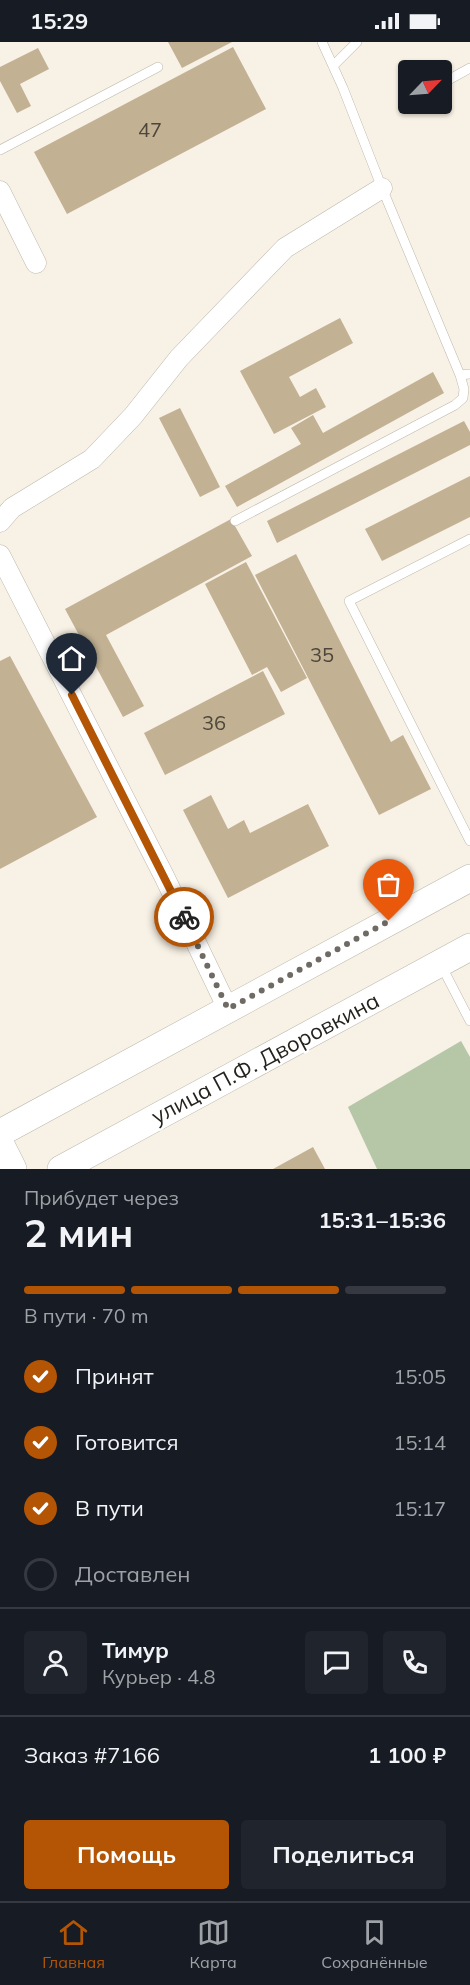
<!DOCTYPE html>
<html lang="ru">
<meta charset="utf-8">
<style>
body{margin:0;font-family:Mulish,sans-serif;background:#20242c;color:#f1f3f6;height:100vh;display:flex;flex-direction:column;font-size:22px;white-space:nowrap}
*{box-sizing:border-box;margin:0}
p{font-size:20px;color:#9ea1a6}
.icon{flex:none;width:33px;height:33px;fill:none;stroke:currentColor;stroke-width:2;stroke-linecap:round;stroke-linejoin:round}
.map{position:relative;height:1127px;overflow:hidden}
.side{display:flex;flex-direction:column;background:#171b24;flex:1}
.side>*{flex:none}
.needle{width:39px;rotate:65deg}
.controls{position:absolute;left:398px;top:18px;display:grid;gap:12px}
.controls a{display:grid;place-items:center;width:54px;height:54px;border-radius:6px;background:#171b24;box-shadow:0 2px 4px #0004;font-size:30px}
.pin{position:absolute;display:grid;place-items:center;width:51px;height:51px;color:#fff;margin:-62px -26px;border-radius:50% 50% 50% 0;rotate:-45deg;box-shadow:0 0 6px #0007}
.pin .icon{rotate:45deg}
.courier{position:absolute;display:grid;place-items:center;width:60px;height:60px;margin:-30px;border:4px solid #b35504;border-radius:50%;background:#fff;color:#222;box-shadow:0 2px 8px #0007}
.summary em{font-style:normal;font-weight:700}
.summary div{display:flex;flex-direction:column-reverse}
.summary{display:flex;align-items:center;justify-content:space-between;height:102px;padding:0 24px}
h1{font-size:39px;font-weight:700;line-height:45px}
.bar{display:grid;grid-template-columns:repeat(4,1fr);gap:9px 6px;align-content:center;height:72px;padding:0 24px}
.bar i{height:8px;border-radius:4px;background:#363941}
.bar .active{background:#b35504}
.bar p{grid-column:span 4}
.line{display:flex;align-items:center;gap:15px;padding:0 24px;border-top:2px solid #363941}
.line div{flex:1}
.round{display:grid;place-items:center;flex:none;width:63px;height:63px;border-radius:6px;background:#20242c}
ol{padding:0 24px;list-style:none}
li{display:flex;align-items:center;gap:18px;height:66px}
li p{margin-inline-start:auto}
li .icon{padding:6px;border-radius:50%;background:#b35504;color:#fff;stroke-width:4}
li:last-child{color:#9ea1a6}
li i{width:33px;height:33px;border:3px solid #363941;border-radius:50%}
.primary-button{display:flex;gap:12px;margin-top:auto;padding:12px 24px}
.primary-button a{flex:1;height:69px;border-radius:6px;background:#b35504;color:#fff;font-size:24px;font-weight:700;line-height:69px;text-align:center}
.primary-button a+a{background:#20242c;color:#f1f3f6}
.status{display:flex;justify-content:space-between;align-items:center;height:42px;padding:0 30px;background:#171b24;direction:ltr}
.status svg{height:16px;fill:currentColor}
.tab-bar{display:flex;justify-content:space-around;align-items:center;height:84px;border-top:2px solid #363941;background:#171b24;font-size:16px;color:#9ea1a6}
.tab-bar a{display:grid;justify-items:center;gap:3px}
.tab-bar .active{color:#b35504}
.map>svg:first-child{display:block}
</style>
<div class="status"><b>15:29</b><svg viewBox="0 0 49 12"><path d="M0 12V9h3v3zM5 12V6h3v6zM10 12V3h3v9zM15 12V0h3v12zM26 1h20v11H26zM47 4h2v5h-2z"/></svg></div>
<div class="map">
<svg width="470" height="1127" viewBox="0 0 470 1127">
<rect width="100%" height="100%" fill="#f8f1e5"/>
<path fill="#b6c7a8" d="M 461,999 L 470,1015 L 470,1127 L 377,1127 L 348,1065 Z"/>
<path fill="#c2b193" d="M 168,0 L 232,0 L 182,26 Z
M 233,5 L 266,67 L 67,172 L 34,110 Z
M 38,6 L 49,27 L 20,42 L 31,64 L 17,71 L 0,39 L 0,25 Z
M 340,276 L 353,301 L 289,335 L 300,355 L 316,346 L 326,365 L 274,392 L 240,329 Z
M 433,330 L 444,351 L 237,465 L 225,444 L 301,402 L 291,386 L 313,373 L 323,391 Z
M 180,366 L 220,445 L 200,455 L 159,376 Z
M 464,379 L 470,390 L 470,403 L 277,501 L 267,479 Z
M 470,434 L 470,475 L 382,519 L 365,487 Z
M 231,477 L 252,514 L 106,593 L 144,664 L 123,675 L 65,567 Z
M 296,512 L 391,700 L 403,693 L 431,747 L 379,773 L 255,533 Z
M 246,520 L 307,636 L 281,650 L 267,625 L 252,633 L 205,542 Z
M 10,614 L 97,775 L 0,827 L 0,619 Z
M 263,629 L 285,672 L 165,733 L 144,691 Z
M 211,753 L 228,787 L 244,778 L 250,791 L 308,762 L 329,804 L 228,856 L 183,768 Z
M 313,1105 L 325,1127 L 273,1127 Z"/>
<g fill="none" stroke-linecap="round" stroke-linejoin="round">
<defs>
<path id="lane" d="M 322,0 L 343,46 L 382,146 L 460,333 L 470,332
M 333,24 L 357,0
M 441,42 L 470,26
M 0,108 L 158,25
M 235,479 L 455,363 L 463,356 L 464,347 L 460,333
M 470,497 L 349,559 L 470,799
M 441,923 L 470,979"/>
<path id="street" d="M 0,149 L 36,221
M 0,480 L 12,466 L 92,417 L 133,374 L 179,316 L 285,206 L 382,146
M 0,513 L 164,834 L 228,967"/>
<path id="secondary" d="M 0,1091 L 470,836
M 0,1101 L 13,1127
M 61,1127 L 470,905"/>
</defs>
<use href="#lane" stroke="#beb8ac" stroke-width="10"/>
<use href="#street" stroke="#beb8ac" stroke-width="21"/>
<use href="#secondary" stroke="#beb8ac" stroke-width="28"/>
<use href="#lane" stroke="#fff" stroke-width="9"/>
<use href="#street" stroke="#fff" stroke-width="20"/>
<use href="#secondary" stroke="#fff" stroke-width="27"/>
</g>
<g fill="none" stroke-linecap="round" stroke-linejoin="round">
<path stroke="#6f6b64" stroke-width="6" stroke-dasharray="0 10.8" d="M 184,875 L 228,967 L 389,879"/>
<path stroke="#b35504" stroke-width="8" d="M 72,653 L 184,875"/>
</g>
<g text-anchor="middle" stroke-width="4.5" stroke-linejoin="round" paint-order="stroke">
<g font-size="20" fill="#4c463b">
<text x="150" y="95">47</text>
<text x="322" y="620">35</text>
<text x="214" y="688">36</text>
</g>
<g font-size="22" fill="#25231e" stroke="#fff">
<text transform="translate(265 1016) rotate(-28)" y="8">улица П.Ф. Дворовкина</text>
</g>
</g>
</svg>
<div class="controls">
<a><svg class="needle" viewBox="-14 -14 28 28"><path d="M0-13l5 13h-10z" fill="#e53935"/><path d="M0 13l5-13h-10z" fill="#9ea1a6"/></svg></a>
</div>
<div class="pin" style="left:389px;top:879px;background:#ea580c"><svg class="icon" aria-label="bag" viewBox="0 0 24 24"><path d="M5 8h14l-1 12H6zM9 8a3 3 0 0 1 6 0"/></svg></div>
<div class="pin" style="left:72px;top:653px;background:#1f2937"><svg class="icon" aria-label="home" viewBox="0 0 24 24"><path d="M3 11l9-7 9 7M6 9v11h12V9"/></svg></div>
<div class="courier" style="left:184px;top:875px"><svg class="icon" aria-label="bike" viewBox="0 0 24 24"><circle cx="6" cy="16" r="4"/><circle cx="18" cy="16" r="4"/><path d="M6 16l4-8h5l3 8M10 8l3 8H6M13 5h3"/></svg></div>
</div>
<section class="side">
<div class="summary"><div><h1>2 мин</h1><p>Прибудет через</p></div><em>15:31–15:36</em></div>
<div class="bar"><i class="active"></i><i class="active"></i><i class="active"></i><i></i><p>В пути · 70 m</p></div>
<ol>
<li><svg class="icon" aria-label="check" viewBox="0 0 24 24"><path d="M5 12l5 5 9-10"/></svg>Принят<p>15:05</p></li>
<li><svg class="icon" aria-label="check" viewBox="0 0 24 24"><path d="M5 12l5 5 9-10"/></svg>Готовится<p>15:14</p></li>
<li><svg class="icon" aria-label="check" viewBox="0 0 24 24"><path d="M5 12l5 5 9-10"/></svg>В пути<p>15:17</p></li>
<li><i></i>Доставлен</li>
</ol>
<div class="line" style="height:108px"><a class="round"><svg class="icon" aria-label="person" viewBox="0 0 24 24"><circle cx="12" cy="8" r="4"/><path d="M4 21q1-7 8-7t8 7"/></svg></a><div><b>Тимур</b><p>Курьер · 4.8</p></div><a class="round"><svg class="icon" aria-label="chat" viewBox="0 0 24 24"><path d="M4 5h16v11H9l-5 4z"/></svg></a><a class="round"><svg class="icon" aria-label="phone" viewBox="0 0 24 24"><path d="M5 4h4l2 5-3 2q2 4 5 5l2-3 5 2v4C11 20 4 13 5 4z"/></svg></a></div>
<div class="line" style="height:78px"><div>Заказ #7166</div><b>1 100 ₽</b></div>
<div class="primary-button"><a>Помощь</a><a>Поделиться</a></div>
</section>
<nav class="tab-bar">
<a class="active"><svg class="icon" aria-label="home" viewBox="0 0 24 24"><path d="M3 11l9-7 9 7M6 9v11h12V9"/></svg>Главная</a>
<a><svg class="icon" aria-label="map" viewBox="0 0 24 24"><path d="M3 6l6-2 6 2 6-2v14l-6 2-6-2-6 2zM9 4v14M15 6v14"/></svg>Карта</a>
<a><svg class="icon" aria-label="saved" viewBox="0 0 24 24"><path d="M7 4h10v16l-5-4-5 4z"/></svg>Сохранённые</a>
</nav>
